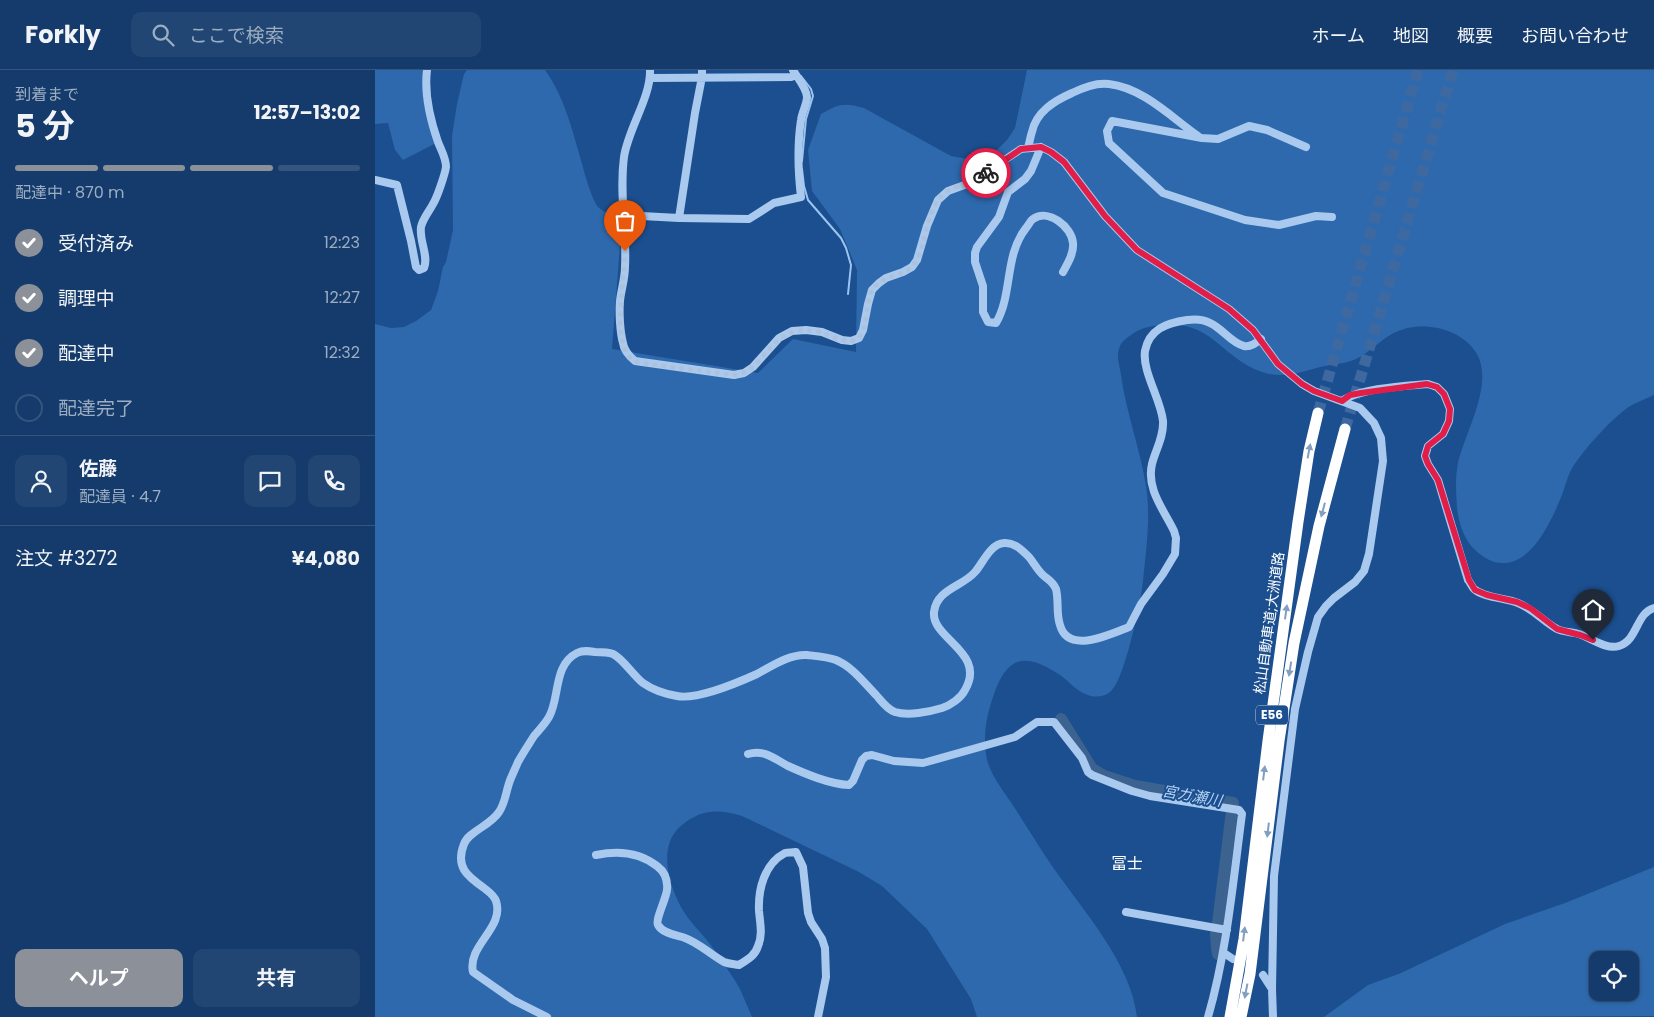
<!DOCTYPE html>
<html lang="ja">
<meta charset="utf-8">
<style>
body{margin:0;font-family:Poppins,"Noto Sans JP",sans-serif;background:#214673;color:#f1f3f6;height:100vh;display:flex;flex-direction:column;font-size:19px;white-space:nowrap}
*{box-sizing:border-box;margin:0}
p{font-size:16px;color:#9dadc1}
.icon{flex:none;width:28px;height:28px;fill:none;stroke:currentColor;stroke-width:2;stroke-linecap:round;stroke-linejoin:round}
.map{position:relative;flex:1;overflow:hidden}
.side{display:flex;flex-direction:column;background:#143b6b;width:375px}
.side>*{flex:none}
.fabs{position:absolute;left:1214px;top:881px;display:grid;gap:10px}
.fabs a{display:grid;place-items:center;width:50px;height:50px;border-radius:10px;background:#143b6b;box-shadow:0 1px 4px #0004,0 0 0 1px #33557e;font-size:25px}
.pin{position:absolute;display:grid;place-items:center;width:42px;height:42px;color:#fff;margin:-51px -21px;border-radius:50% 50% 50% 0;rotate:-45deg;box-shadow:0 0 5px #0007}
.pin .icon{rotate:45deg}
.courier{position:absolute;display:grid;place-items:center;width:50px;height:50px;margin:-25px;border:4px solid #e11d48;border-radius:50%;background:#fff;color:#222;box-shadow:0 1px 6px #0007}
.summary em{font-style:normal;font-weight:700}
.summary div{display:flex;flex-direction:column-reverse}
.summary{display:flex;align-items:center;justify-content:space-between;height:85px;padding:0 15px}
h1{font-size:32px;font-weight:700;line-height:38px}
.bar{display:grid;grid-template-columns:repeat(4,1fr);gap:8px 5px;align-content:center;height:60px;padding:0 15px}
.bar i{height:6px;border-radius:4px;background:#33557e}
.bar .current{background:#8c9099}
.bar p{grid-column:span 4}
.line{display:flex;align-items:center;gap:12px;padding:0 15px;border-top:1px solid #33557e}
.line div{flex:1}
.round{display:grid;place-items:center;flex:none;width:52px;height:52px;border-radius:10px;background:#214673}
ol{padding:0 15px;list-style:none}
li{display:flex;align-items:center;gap:15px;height:55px}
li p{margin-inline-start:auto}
li .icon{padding:5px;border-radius:50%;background:#8c9099;color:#fff;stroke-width:4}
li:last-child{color:#9dadc1}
li i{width:28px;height:28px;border:2px solid #33557e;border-radius:50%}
.primary-button{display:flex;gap:10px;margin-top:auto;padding:10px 15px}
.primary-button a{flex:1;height:58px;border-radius:10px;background:#8c9099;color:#fff;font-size:20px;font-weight:700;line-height:58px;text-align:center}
.primary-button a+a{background:#214673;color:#f1f3f6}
header{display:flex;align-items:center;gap:30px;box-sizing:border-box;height:70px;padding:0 25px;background:#143b6b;border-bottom:1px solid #33557e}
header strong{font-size:24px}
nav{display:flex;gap:28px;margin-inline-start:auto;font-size:18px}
.search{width:350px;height:45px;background:#214673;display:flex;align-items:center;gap:12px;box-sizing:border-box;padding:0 18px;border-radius:10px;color:#9dadc1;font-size:19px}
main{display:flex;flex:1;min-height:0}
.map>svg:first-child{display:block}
</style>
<header>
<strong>Forkly</strong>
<div class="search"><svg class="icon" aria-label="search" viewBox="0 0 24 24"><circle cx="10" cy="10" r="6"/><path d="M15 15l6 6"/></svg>ここで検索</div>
<nav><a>ホーム</a><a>地図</a><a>概要</a><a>お問い合わせ</a></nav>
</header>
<main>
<section class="side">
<div class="summary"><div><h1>5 分</h1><p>到着まで</p></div><em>12:57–13:02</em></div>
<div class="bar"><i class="current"></i><i class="current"></i><i class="current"></i><i></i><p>配達中 · 870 m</p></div>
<ol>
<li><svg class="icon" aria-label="check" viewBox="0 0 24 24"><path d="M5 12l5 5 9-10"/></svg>受付済み<p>12:23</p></li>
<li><svg class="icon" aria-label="check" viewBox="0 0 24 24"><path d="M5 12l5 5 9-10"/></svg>調理中<p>12:27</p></li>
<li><svg class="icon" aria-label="check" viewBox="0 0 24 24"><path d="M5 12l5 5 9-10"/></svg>配達中<p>12:32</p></li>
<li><i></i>配達完了</li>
</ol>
<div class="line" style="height:90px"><a class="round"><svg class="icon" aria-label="person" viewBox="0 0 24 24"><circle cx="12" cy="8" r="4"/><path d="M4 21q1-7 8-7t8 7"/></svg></a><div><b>佐藤</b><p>配達員 · 4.7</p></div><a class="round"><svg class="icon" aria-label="chat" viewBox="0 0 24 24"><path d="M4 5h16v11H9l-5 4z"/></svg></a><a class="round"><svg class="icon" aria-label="phone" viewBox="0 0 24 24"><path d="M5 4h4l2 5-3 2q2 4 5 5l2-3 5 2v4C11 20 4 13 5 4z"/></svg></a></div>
<div class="line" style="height:65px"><div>注文 #3272</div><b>¥4,080</b></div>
<div class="primary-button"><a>ヘルプ</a><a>共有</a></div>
</section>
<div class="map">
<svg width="1279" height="947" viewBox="0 0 1279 947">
<rect width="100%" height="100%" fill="#1b4f8f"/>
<path fill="#2e69ad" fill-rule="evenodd" d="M 0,0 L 47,0 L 51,5 L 63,72 L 28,90 L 20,80 L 13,53 L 0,54 Z
M 92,0 L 170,0 C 189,26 197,59 206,90 C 209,101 216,128 223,137 C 229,143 239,146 247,149 L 237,279 L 383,303 L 418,269 L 481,282 L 482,200 L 465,159 L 437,121 L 433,80 L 446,44 C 463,34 469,32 489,38 L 576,86 L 598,90 L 611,87 L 621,81 L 632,70 L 640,58 L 652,0 L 1279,0 L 1279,325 C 1271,329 1262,332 1255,336 C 1237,348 1207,381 1196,400 C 1192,408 1190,417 1187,425 C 1177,449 1158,494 1127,493 C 1115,493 1105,485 1097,477 C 1088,466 1083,451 1082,437 C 1081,422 1080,408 1083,393 C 1090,362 1119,315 1102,284 C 1086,257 1044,249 1017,264 C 1004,271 994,283 981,289 C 968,295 952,294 938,299 C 921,304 904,308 887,302 C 846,288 837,250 787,255 C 778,256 770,257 762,261 C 755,266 746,270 744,279 C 741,287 745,297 746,305 C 751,342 765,378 771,416 C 776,446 771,481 768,511 C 766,532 750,607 737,620 C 735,622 733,624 730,625 C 724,627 718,627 713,625 C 702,622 694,611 685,605 C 652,583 633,584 619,624 C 612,644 608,663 611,684 C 613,703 629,721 639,737 C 652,757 664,777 677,796 C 707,839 756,893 762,947 L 602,947 L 596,929 L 552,859 L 507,816 L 484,802 L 367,746 C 343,739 327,739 307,755 C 281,775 294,818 309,842 C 317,855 329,865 338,878 C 347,891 357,905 365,919 C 369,928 373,938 377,947 L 0,947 L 0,254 L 16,258 L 29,257 L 41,251 L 56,240 L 63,221 L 68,197 L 71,192 L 78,160 L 77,66 L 82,34 L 89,4 Z
M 1279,797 L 1279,946 L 949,947 L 993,915 L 1026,903 L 1130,854 L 1190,833 ZM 1222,890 L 1255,890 L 1255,922 L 1222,922 Z"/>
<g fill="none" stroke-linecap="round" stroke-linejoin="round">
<path stroke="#9cc4f0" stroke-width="2" d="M 426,6 L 436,19 L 438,26 L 431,49 L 427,91
M 427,99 L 429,116 L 433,130 L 466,168 L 471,178 L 476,195 L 473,224"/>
<path stroke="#3c6290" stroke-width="12" d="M 686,649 L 717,699 L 729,706 L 760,716 L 858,733 L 843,853
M 841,864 L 842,878 L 843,884"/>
<path stroke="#3d69a0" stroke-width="11" stroke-dasharray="11 5.5" stroke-linecap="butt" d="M 943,343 L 1043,0
M 970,359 L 1078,0"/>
<path stroke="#a9c9ee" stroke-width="8" d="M 275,0 C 276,27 253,59 249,87 C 244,124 252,161 250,197 C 250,209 246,220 245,231 C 244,243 245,262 248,273 C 249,281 254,286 260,291 L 359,305 L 369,303 L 378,297 L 404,268 L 417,261 L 431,260 L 447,262 L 467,270 L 476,271 L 484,268 L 488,260 L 493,234 L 497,220 L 504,213 L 511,208 L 528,202 L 537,197 L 542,190 L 552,156 L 563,130 L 573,121 L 595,113 L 646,79 L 666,77 L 676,82 L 689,92 L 730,146 L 762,180 L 854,239 L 878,260 L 903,294 L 927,314 L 939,321 L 985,338 L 999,353 L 1006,368 L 1008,391 L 994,484 L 989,501 L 980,512 L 959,528 L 951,536 L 943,547 L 933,582 L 920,639 L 899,806 L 897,919 L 898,947
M 275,8 L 416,7 L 421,5
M 653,77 C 655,72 655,67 657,62 C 661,42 679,31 697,23 C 707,18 721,12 734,14 C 768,18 796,47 823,66
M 666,77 L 656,101 L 650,109 L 633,122 L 624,147 L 602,177 L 600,183 L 600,192 L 608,216 L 608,242 L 613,252 L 621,253 C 638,224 629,186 651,158 C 653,156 655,151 658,149 C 673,138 697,157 698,173 C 699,183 693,193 688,202
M 931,77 L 892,60 L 874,56 L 843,69 L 827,68 L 737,51 L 732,61 L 734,73 L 788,123 L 870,150 L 904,155 L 941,146 L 957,147
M 0,110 L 22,115 L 36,171 L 41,197 L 44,200 L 49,198 C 54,186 44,171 46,157 C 48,148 54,142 58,134 C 62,128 70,104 71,97 C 71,88 66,80 63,72 C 55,49 49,24 52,0
M 248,145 L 304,148 L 374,149 L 399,133 L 426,127 C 423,101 422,76 426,50 C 427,42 432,34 432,27 C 432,19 422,7 418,0
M 304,148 L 320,43 L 327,7 L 327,0
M 967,331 C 985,318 1030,316 1053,314 L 1062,317 L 1069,324 L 1075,339 L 1074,351 L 1068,364 L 1053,376 L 1050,386 L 1053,394 L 1063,410 L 1093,510 C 1095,512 1097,517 1099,519 C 1109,528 1131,528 1143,533 C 1158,539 1168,551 1182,559 C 1188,562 1197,562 1204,564 C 1216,568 1231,580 1244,576 C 1263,570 1261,543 1279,538
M 373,684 C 389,679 400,689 413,696 C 431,704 454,714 474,715 L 478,711 L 487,690 L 491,686 L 497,685 L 519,691 L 548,693 L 640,667 L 662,652 L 679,652 L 707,688 L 713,702 L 717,705 L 757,721 L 775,726 L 864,740 L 867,744 C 858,812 852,881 833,947
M 221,785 C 244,780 264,782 282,796 C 290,802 293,810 292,820 C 291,829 280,850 283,855 C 288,864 302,865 310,868 C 324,873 336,885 349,892 C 354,894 359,894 364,895 C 372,890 380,886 383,876 C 388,865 385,853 384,841 C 383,820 389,794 410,783 C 413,782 417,783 421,782 L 428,797 L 433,843 L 436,852 L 447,869 L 450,878 L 451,907 L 443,947
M 751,842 L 852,860
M 849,883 L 858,889
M 888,905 L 897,919
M 172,947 L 138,930 L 98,902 C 92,875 130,858 121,831 C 119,825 114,822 109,818 C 92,806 80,797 89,774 C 94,761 115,756 124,742 C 131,732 131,719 136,708 C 138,703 141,697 143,692 C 148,683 154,674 159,666 C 164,660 170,654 174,647 C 185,628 178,595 202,583 C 208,580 214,581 220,582 C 225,582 233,582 238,584 C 247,588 259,606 268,613 C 278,620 290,624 302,626 C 322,630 362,613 382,604 C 397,596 414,584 432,585 C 441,586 453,587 461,590 C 478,597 490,614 502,626 C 507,632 512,639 520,642 C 533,646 554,642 567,638 C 576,635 586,628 590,620 C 612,582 556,569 559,542 C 562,519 587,517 600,502 C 608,493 615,474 629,473 C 639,472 647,480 654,487 C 659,493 663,501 669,506 C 674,510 678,512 681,519 C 684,531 681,544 685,555 C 693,585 736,564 754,557 L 766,534 L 788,504 L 800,484 L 801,468 L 799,461 C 789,440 771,419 777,394 C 780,381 789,367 788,351 C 786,330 767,301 770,281 C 774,259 792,253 812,250 C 819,249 828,249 835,253 C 847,258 856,273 869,276 C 876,277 881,273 886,269"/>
<path stroke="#fff" stroke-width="11" d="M 855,947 L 869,869 L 893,671 L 923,452 L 934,381 L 943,343
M 866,947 L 875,904 L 904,671 L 919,573 L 944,456 L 970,359"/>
</g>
<defs><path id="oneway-solid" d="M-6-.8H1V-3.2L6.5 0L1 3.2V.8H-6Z" transform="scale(1.25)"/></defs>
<g fill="#829ec1">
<use href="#oneway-solid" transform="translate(934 381) rotate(-79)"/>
<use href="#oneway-solid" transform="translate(948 440) rotate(105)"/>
<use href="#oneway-solid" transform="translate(911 542) rotate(-82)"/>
<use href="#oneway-solid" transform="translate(915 599) rotate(99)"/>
<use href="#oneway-solid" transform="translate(889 703) rotate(-83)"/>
<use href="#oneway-solid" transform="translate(893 760) rotate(97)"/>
<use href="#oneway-solid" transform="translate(869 864) rotate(-83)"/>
<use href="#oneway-solid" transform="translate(871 921) rotate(101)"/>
</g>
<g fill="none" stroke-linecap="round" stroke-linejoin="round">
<path stroke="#afc1d8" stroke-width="5" stroke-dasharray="0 9" d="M 250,181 C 250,207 238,264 253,285 C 257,292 266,293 273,294 L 359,305 C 362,304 367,304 370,302 C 387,294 394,272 415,263 C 424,259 439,260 448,263 C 459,266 474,277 484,267 C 493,258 490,233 497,220 C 507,204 528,208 538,195 C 555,175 547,138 573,121 C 580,116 588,116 595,113 C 600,111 606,106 611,103"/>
<path stroke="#e11d48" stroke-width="6" d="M 611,103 L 646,79 L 666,77 L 676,82 L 689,92 L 730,146 L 762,180 L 854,239 L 878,260 L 903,294 L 927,314 L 939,321 L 967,331 L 975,325 L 986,323 L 1052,314 L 1062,317 L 1069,324 L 1075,339 L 1074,351 L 1068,364 L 1053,376 L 1050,386 L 1053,394 L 1063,410 L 1094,510 L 1100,520 L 1112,525 L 1142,532 L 1155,538 L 1182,559 L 1205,565 L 1218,570"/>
</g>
<g text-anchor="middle" stroke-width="4" stroke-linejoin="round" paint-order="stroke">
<rect fill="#1b4f8f" stroke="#bbcadd" stroke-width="1" x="881" y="635.5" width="32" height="19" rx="4"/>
<g font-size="12" font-weight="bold" fill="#fff">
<text x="897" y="649">E56</text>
</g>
<g font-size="14" fill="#fff" stroke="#1b4f8f">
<text transform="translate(894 553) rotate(-82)" y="5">松山自動車道;大洲道路</text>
</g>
<g font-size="15" font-style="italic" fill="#b5d3f5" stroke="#1b4f8f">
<text transform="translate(817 726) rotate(10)" y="5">宮ガ瀬川</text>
</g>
<g font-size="16" fill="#fff" stroke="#1b4f8f">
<text x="752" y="799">冨士</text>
</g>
</g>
</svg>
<div class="fabs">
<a><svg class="icon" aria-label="locate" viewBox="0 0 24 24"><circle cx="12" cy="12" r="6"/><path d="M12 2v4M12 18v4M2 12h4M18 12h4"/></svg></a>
</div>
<div class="pin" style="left:250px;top:181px;background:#ea580c"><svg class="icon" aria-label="bag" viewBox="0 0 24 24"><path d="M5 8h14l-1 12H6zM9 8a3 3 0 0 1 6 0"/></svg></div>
<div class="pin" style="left:1218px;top:570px;background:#1f2937"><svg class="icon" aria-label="home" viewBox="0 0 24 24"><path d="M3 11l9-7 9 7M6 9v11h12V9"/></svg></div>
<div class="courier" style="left:611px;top:103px"><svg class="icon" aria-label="bike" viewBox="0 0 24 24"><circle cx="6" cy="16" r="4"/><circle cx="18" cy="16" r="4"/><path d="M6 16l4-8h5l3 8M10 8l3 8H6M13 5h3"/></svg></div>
</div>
</main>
